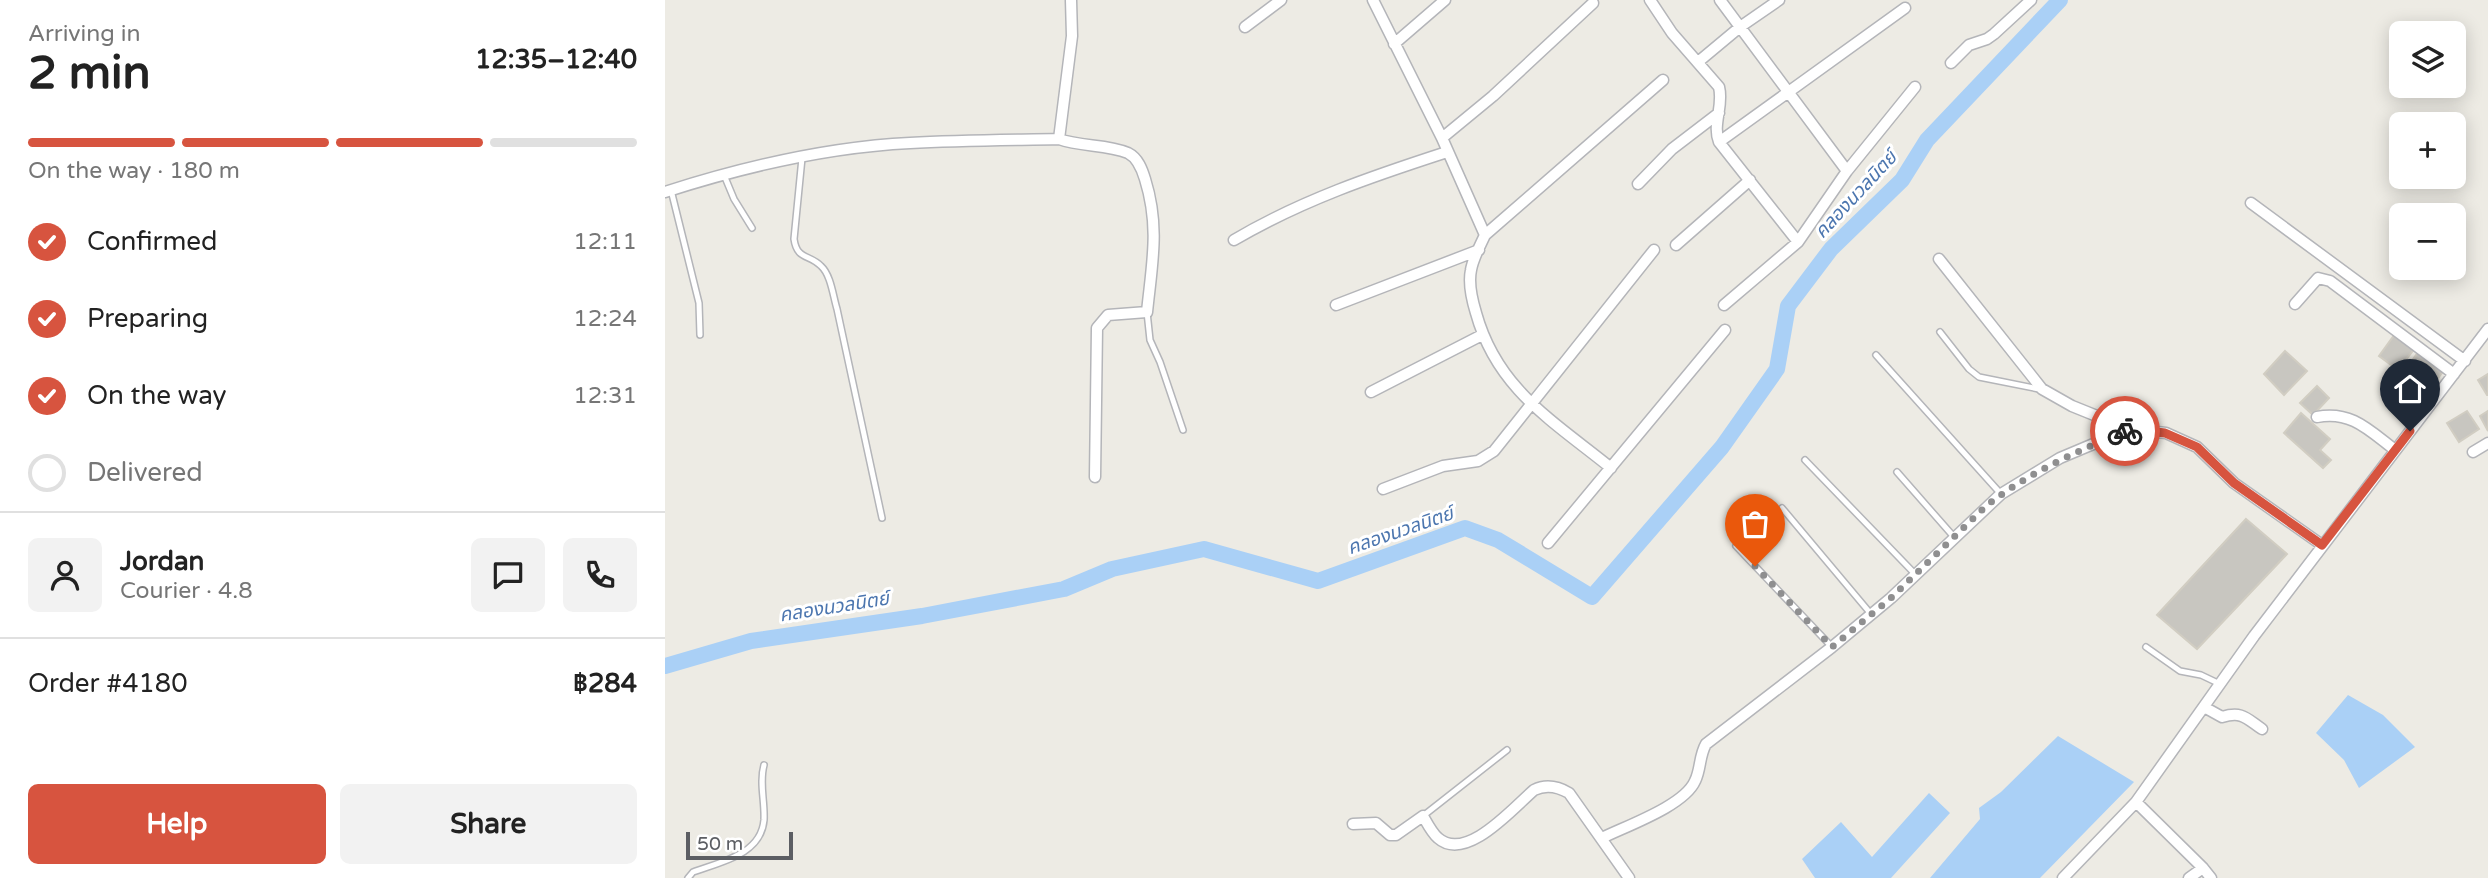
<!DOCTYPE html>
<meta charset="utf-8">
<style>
body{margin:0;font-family:"Varela Round","Noto Sans Thai",sans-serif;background:#f2f2f2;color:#222;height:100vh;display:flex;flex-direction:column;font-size:26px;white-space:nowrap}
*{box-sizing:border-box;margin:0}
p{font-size:23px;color:#767676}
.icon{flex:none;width:38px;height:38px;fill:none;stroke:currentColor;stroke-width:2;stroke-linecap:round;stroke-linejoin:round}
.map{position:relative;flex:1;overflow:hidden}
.sheet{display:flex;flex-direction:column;background:#fff;width:665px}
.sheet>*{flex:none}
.controls{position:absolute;left:1724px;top:21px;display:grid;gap:14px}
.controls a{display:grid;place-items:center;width:77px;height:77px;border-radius:10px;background:#fff;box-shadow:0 4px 18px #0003;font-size:35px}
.scale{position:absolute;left:21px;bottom:18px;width:107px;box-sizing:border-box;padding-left:7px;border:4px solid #5c5e63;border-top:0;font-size:19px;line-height:24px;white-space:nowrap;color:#5c5e63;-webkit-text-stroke:5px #fff;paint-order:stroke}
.pin{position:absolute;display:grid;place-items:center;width:60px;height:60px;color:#fff;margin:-72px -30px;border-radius:50% 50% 50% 0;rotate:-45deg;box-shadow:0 0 7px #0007}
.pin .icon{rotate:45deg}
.courier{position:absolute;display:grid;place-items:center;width:70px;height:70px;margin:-35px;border:5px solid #d7543f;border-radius:50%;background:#fff;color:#222;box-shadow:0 2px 9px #0007}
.overview em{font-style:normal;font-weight:800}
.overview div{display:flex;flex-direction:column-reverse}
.overview{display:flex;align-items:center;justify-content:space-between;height:119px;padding:0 28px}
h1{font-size:46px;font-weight:800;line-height:52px}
.bar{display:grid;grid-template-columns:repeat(4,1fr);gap:10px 7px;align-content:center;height:84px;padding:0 28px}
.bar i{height:9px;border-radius:5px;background:#e0e0e0}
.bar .on{background:#d7543f}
.bar p{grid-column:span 4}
.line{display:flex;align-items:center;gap:18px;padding:0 28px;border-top:2px solid #e0e0e0}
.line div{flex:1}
.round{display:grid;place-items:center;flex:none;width:74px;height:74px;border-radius:10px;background:#f2f2f2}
ol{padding:0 28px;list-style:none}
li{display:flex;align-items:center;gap:21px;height:77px}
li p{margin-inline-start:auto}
li .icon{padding:7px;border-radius:50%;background:#d7543f;color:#fff;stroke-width:4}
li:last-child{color:#767676}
li i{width:38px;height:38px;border:4px solid #e0e0e0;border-radius:50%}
.primary-button{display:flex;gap:14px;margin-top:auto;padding:14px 28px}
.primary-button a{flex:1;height:80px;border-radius:10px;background:#d7543f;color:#fff;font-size:28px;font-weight:800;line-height:80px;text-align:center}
.primary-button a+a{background:#f2f2f2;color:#222}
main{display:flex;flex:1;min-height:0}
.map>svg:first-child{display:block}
</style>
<main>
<section class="sheet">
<div class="overview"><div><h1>2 min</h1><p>Arriving in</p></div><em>12:35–12:40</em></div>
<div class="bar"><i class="on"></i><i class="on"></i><i class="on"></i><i></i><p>On the way · 180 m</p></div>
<ol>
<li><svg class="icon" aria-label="check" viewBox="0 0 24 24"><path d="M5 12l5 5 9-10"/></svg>Confirmed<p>12:11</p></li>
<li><svg class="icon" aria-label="check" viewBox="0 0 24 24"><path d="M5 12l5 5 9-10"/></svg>Preparing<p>12:24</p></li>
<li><svg class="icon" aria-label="check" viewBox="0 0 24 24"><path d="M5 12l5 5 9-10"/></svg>On the way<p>12:31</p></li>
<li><i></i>Delivered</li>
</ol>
<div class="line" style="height:126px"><a class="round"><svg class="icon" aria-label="person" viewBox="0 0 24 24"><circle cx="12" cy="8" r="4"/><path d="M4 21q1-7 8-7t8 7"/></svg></a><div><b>Jordan</b><p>Courier · 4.8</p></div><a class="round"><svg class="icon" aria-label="chat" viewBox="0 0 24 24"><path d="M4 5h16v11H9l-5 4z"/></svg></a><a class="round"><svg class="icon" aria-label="phone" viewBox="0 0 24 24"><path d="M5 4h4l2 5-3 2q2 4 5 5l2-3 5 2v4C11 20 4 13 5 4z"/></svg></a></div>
<div class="line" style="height:91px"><div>Order #4180</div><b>฿284</b></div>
<div class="primary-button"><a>Help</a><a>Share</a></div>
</section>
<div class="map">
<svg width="1823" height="878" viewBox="0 0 1823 878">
<rect width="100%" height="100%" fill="#edebe4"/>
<path fill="#aad0f6" d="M 1683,695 L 1718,715 L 1750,747 L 1694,788 L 1679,760 L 1651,733 Z
M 1393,736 L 1469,782 L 1375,878 L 1265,878 L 1315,819 L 1314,808 L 1336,792 Z
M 1264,793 L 1285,813 L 1226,878 L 1150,878 L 1137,859 L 1176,822 L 1207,857 Z"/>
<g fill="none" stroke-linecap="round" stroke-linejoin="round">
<path stroke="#aad0f6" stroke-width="16" d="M 0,666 L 86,641 L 257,616 L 399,589 L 447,569 L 539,549 L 653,581 L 800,528 L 833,540 L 927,597 L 1057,447 L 1112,369 L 1123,306 L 1166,249 L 1237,180 L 1262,140 L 1395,0"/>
</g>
<path fill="#c8c6c0" stroke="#d1cdc2" stroke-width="2" d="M 1730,334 L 1750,348 L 1733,370 L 1714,356 Z
M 1620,351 L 1642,371 L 1619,395 L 1599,374 Z
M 1754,351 L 1779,370 L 1763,392 L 1738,373 Z
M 1823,374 L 1823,395 L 1822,395 L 1813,380 Z
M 1652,386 L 1664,398 L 1648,415 L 1635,403 Z
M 1802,411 L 1814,429 L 1794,442 L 1782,423 Z
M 1823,411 L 1823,431 L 1815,416 Z
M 1636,413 L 1665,439 L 1655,450 L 1666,460 L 1658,468 L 1619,433 Z
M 1581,519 L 1622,554 L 1532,649 L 1492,615 Z"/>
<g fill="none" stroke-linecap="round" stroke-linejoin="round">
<defs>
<path id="service" d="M 137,158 L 129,239 C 132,260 144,254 156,266 C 166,275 168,296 172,309 L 217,518
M 59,175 L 69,199 L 87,228
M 6,190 L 34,303 L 35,335
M 482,312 L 485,340 L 495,362 L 518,430
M 1275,332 L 1304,369 L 1314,377 L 1374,389
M 1211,355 L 1336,494
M 1140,460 L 1250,574
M 1232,472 L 1289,537
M 1117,508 L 1206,614
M 1071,546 L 1167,647
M 1481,647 L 1515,671 L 1536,675 L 1555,684
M 758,816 L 842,750
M 23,878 L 28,872 C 55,862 96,855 99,820 C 100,801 94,783 99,765"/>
<path id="minor" d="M 708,0 L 777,138 L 820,235 C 815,246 808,258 806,270 C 803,284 807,300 811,313 C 832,389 888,421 946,468
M 985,0 L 1007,33 L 1054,87 C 1059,106 1047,124 1054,142 L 1133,242
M 1055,0 L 1182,171
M 580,27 L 616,0
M 729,44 L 780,0
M 1033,62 L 1075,27 L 1114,0
M 1286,63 L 1304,45 L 1322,39 L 1329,34 L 1366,0
M 777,138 L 828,96 L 928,3
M 394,139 C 416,147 442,144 463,153 C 473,158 477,169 480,179 C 495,227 487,263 482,312 L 443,315 L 432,328 L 430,477
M 1054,142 L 1240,8
M 973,184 L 1007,149 L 1054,113
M 0,192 C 78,167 163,147 245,143 C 295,140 345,140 394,139 L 407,36 L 406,0
M 1586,203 L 1800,361
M 820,235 L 998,80
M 569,240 C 637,200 708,176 782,152
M 1011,245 L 1085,180
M 1274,259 L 1377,389 L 1407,406 L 1464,429
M 1630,304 L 1653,278 L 1665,281 L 1789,374
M 671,305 L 814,250
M 1059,305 L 1133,242 L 1182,171 L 1250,87
M 706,392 L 817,335
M 1652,417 C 1686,410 1705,431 1730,450
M 1808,452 L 1823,443
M 718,489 L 778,466 L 813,461 L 829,451 L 989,250
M 883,543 L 1060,330
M 1539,707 L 1557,717 C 1577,711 1581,718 1597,729
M 1471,802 L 1538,868 L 1546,878
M 688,824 L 711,823 L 725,835 L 731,835 L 758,816 C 762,823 767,833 773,838 C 801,863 848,808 869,790 C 881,784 892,786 904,793 L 964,878
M 937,838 C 961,826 1019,806 1030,781 C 1036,769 1034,756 1041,744 L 1167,647 L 1226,598 L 1336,494 L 1395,458 L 1464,429 L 1501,433 L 1532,447 L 1569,483 L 1657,545
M 1398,878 L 1471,802 L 1589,636 L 1823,329
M 1524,878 L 1538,868"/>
</defs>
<use href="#service" stroke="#b4b5b9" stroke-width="8"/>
<use href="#minor" stroke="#b4b5b9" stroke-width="13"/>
<use href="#service" stroke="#fff" stroke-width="5"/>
<use href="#minor" stroke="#fff" stroke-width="10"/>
</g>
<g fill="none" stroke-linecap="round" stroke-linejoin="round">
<path stroke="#8f8f90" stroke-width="7" stroke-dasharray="0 12.6" d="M 1090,566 L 1167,647 L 1226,598 L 1321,506 C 1363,473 1411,452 1460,431"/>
<path stroke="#d7543f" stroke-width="9" d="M 1460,431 L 1464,429 L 1500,433 L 1532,447 L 1569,483 L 1657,545 L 1745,431"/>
</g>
<g text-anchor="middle" stroke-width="6" stroke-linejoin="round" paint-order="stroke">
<g font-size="19" font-style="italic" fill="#4c76af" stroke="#fff">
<text transform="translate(1190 194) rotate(-47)" y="7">คลองนวลนิตย์</text>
<text transform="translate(735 530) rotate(-19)" y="7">คลองนวลนิตย์</text>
<text transform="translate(169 606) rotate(-9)" y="7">คลองนวลนิตย์</text>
</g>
</g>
</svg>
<div class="controls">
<a><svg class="icon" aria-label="layers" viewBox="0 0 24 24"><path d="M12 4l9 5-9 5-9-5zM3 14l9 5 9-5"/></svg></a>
<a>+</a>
<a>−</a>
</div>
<div class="scale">50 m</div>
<div class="pin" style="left:1090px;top:566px;background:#ea580c"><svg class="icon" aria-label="bag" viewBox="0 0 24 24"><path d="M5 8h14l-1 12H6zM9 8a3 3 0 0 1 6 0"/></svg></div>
<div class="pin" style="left:1745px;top:431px;background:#1f2937"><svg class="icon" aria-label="home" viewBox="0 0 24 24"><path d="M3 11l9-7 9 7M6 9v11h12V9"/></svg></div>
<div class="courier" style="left:1460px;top:431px"><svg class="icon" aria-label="bike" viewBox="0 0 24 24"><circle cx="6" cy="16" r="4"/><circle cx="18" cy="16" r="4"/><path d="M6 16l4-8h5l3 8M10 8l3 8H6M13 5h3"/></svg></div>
</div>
</main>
